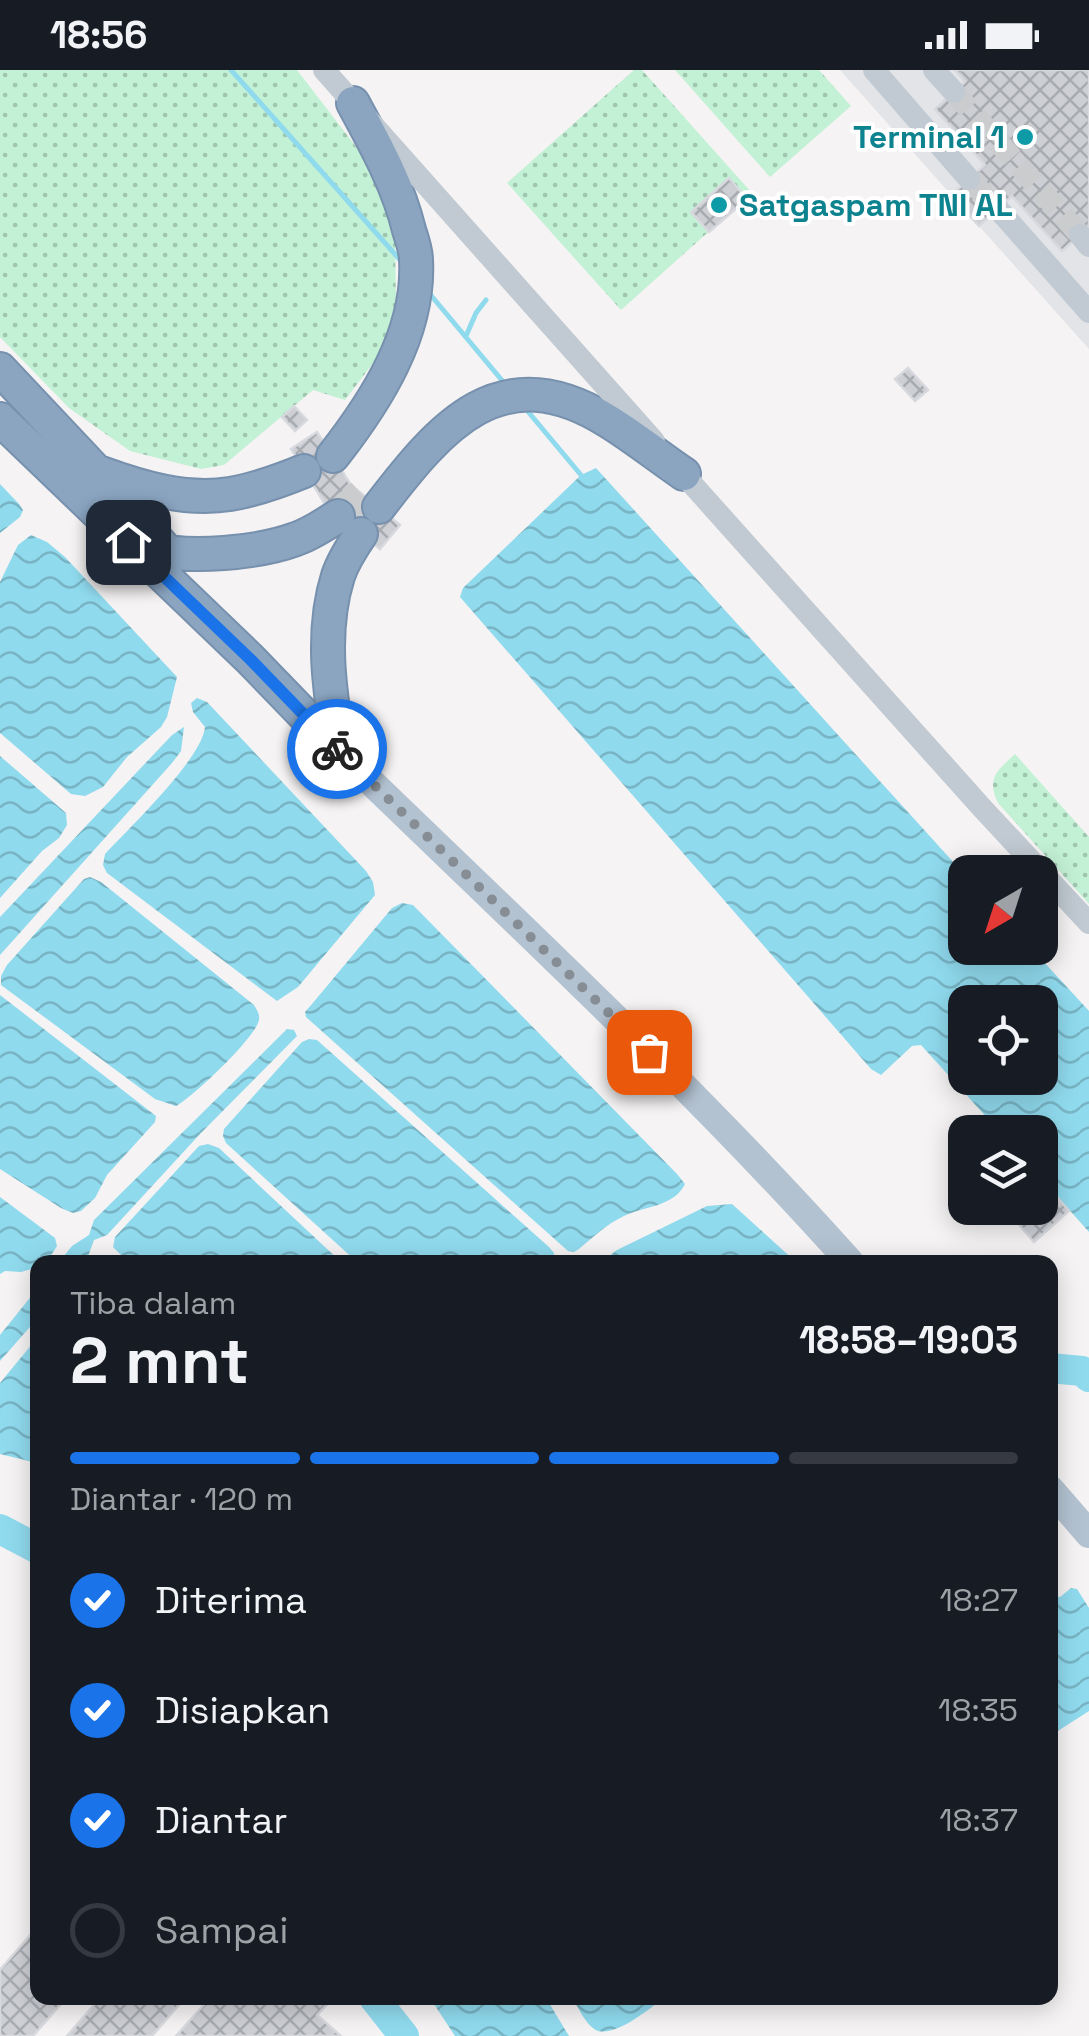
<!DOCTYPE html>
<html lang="id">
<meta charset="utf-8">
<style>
body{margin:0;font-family:"Space Grotesk",sans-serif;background:#20242c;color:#f1f3f6;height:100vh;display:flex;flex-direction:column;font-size:38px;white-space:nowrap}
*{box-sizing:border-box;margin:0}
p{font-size:32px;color:#9ea1a6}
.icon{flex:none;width:55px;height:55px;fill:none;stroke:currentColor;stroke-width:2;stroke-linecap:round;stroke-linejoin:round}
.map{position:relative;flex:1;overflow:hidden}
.details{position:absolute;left:30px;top:1185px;width:1028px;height:750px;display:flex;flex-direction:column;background:#171b24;border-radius:20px;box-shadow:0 5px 25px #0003}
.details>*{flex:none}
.needle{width:65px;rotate:219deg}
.tools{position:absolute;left:948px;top:785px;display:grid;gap:20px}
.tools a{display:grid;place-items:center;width:110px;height:110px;border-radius:20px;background:#171b24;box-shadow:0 5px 25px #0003;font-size:50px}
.pin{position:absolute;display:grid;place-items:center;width:85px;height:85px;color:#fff;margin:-42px;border-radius:20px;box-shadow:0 5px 15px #0006}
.courier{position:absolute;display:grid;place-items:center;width:100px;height:100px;margin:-50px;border:8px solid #1a73e8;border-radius:50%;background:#fff;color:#222;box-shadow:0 2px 12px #0007}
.head em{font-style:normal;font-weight:700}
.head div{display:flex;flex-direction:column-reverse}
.head{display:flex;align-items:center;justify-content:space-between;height:170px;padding:0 40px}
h1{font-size:65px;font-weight:700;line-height:75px}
.bar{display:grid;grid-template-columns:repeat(4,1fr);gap:15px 10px;align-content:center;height:120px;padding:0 40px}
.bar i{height:12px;border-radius:8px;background:#363941}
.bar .current{background:#1a73e8}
.bar p{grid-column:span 4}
ol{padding:0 40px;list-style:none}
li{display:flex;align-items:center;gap:30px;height:110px}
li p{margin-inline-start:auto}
li .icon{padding:10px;border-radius:50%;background:#1a73e8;color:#fff;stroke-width:4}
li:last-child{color:#9ea1a6}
li i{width:55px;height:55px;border:5px solid #363941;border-radius:50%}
.status{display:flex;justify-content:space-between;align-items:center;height:70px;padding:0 50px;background:#171b24;direction:ltr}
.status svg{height:28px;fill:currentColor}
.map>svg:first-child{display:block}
</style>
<div class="status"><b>18:56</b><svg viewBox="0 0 49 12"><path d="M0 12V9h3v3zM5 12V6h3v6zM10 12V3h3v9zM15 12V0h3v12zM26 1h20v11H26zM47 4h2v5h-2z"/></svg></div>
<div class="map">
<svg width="1089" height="1966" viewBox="0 0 1089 1966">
<defs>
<pattern id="grass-dots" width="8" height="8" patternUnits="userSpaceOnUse" patternTransform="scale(2.5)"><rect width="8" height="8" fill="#c3f1d5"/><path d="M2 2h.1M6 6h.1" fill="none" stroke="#a0c6b0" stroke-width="1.8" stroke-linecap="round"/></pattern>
<pattern id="water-waves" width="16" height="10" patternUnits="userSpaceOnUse" patternTransform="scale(2.5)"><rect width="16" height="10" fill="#90daee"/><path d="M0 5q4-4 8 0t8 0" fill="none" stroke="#78b4c4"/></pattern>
<pattern id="building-cross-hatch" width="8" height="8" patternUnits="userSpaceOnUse" patternTransform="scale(2.5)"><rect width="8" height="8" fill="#cdcfd5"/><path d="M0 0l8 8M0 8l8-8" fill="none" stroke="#a8abb0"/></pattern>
</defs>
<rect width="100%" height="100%" fill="#f5f3f3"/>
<path fill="#e2e4e7" d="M 840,0 L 1089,0 L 1089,279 L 979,156 Z"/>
<path fill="url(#grass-dots)" d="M 0,0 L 297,0 L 364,87 L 387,130 L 395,168 L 396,234 L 380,284 L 345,330 L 313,320 L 224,395 L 201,399 L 130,381 L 69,338 L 0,267 Z
M 634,0 L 642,0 L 752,123 L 621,240 L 507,113 Z
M 675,0 L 819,0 L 851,36 L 770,107 Z
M 1015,684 L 1089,767 L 1089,834 L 998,733 C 986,708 997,701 1015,684 Z"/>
<path fill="url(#water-waves)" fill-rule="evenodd" d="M 596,398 L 965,805 L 965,878 L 1031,878 L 1089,941 L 1089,1162 L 1040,1107 L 1040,1062 L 1000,1062 L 921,975 L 912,976 L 881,1005 L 871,999 L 460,527 L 463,518 L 581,405 ZM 965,932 L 1040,932 L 1040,1008 L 965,1008 Z
M 0,414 L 19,434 L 23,440 L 20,447 L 0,463 Z
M 31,465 L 47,472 L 65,487 L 177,607 L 167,647 L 161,657 L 127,687 L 103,717 L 85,726 L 71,724 L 0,663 L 0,512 L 18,475 Z
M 197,628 L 207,632 L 366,801 L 373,812 L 375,825 L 298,917 L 277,931 L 107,803 L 103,795 L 105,784 C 129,758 202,689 205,657 L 193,642 L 191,633 Z
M 184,657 L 181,681 L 172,693 L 0,885 L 0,847 L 172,665 Z
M 0,686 L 66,743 L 67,755 L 59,768 L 42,781 L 0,828 Z
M 90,807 L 101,812 L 254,935 C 257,940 260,944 259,950 C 256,967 192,1028 176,1036 L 155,1029 L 1,915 L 1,906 L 7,895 L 84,809 Z
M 402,833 L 413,835 L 677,1104 L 685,1114 C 674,1137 644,1136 624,1146 C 607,1154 593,1167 579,1179 L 574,1182 L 568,1181 L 306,947 L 305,942 L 312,934 L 392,838 Z
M 0,925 L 156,1046 L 155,1052 L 107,1105 L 95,1128 L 81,1141 L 73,1143 L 61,1138 L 0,1099 Z
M 287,959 L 294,960 L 297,966 L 200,1064 L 107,1165 L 94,1170 L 86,1192 L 59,1192 L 72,1176 L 89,1165 L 94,1150 Z
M 309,969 L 317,970 L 549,1177 L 554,1183 L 555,1192 L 357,1192 L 226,1073 L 223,1066 L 224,1059 L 302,972 Z
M 208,1074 L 219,1078 L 341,1192 L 128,1192 L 113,1177 L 115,1167 L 199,1076 Z
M 0,1127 L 55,1168 L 57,1176 C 52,1184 48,1192 38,1192 L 35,1198 L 21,1202 L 5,1201 L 0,1204 Z
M 732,1134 L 796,1192 L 601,1192 L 617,1180 L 707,1136 Z
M 37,1219 L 37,1249 L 0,1291 L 0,1265 Z
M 37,1268 L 37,1393 L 0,1384 L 0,1313 Z
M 1071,1518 L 1077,1519 L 1089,1538 L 1089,1641 L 1050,1666 L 1050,1523 L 1053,1526 L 1060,1527 Z
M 430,1928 L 546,1928 L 569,1966 L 455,1966 Z
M 572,1928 L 664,1928 C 649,1939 617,1966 598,1961 C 586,1956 579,1938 572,1928 Z"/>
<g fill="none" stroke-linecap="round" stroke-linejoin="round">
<path stroke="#90daee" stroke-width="5" d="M 231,0 L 402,192
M 429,223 L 505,314
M 466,266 L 476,243 L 486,230
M 525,338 L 581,405"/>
<path stroke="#90daee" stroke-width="30" d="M 1050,1298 L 1082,1301 L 1089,1307
M 0,1459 L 38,1479
M 374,1928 L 404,1966"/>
</g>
<path fill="url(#building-cross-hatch)" stroke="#d7d9de" stroke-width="2.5" d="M 955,0 L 1089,0 L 1089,157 L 1062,181 L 1012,126 L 979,156 L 951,125 L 985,95 L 935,39 L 965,12 Z
M 729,108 L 747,129 L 709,162 L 691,142 Z
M 908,298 L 928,320 L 915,331 L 895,309 Z
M 294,336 L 307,350 L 295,361 L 282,347 Z
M 317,362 L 351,415 L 400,455 L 380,479 L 326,436 L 291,379 Z
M 1050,1119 L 1069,1141 L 1034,1172 L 1015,1150 L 1029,1138 L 1040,1138 L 1040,1128 Z
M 38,1856 L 38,1928 L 66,1928 L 33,1966 L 0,1966 L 0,1900 Z
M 100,1928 L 185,1928 L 152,1966 L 67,1966 Z
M 210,1928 L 333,1928 L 317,1945 L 341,1966 L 176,1966 Z"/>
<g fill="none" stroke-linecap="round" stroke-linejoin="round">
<path stroke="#caccce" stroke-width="22" stroke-dasharray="22 11" stroke-linecap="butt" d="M 954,22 L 1080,165
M 969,109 L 998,139"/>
<path stroke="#caccce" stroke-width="32" stroke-dasharray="32 16" stroke-linecap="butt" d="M 338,446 L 363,424"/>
<defs>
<path id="highway" d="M 0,299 L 97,402 L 172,487
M 0,349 L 250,589 L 339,681
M 333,386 C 376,331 420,263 416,190 C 416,180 412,170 409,160 C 398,114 375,74 353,33
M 101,403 C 142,418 186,431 230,424 C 254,420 282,410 304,401
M 379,437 C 441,356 501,284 608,351 C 634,367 659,387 684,404
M 152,479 C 190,489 258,483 296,469 C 311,464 324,455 338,446
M 339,681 C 330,623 320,563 338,506 C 343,491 352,477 361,464"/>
</defs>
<use href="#highway" stroke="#7690ad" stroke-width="36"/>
<path stroke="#c1cad2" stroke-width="22" d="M 324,0 L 654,371
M 874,0 L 969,109
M 934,0 L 954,22
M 998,139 L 1089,242
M 1080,165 L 1089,176
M 675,395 L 983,739 L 1089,853"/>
<path stroke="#b3c2d1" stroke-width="28" d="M 339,681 C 512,849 690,1013 850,1192
M 1050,1419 L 1089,1464"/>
<use href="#highway" stroke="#8ba5c1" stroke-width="32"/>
</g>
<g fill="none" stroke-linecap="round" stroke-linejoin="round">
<path stroke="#868d94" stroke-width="10" stroke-dasharray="0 18" d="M 337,679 L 649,982"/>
<path stroke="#1a73e8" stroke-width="12" d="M 128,472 L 250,589 L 337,679"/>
</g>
<g fill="#0f9aa8" stroke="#fff" stroke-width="4">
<circle cx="1025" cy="67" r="10"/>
<circle cx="719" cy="135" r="10"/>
</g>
<g text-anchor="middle" stroke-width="8" stroke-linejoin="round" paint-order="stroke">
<g font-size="32" font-weight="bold" fill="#0d838f" stroke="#fff" text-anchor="end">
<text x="1005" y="78">Terminal 1</text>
<text x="739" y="146" text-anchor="start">Satgaspam TNI AL</text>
</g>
</g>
</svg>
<div class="tools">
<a><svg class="needle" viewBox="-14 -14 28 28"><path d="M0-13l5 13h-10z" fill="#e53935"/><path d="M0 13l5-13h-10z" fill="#9ea1a6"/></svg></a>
<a><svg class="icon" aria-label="locate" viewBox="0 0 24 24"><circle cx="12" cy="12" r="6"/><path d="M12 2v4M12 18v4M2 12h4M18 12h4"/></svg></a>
<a><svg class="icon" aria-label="layers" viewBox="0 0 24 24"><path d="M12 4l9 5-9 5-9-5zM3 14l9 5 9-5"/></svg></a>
</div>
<div class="pin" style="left:649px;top:982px;background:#ea580c"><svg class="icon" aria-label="bag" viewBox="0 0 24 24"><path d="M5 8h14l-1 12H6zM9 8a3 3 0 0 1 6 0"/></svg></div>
<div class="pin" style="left:128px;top:472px;background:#1f2937"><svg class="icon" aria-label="home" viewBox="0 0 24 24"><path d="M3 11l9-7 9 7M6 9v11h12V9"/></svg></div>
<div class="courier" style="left:337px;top:679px"><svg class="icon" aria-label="bike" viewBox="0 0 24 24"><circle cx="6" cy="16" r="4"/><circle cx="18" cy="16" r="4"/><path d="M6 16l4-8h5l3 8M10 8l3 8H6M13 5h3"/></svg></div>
<section class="details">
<div class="head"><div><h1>2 mnt</h1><p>Tiba dalam</p></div><em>18:58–19:03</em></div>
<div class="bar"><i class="current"></i><i class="current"></i><i class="current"></i><i></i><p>Diantar · 120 m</p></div>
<ol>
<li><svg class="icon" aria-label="check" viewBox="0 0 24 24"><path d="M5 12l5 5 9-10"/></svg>Diterima<p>18:27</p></li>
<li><svg class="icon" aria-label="check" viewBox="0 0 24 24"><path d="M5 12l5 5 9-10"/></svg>Disiapkan<p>18:35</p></li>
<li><svg class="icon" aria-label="check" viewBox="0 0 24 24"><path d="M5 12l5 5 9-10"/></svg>Diantar<p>18:37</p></li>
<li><i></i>Sampai</li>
</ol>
</section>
</div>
